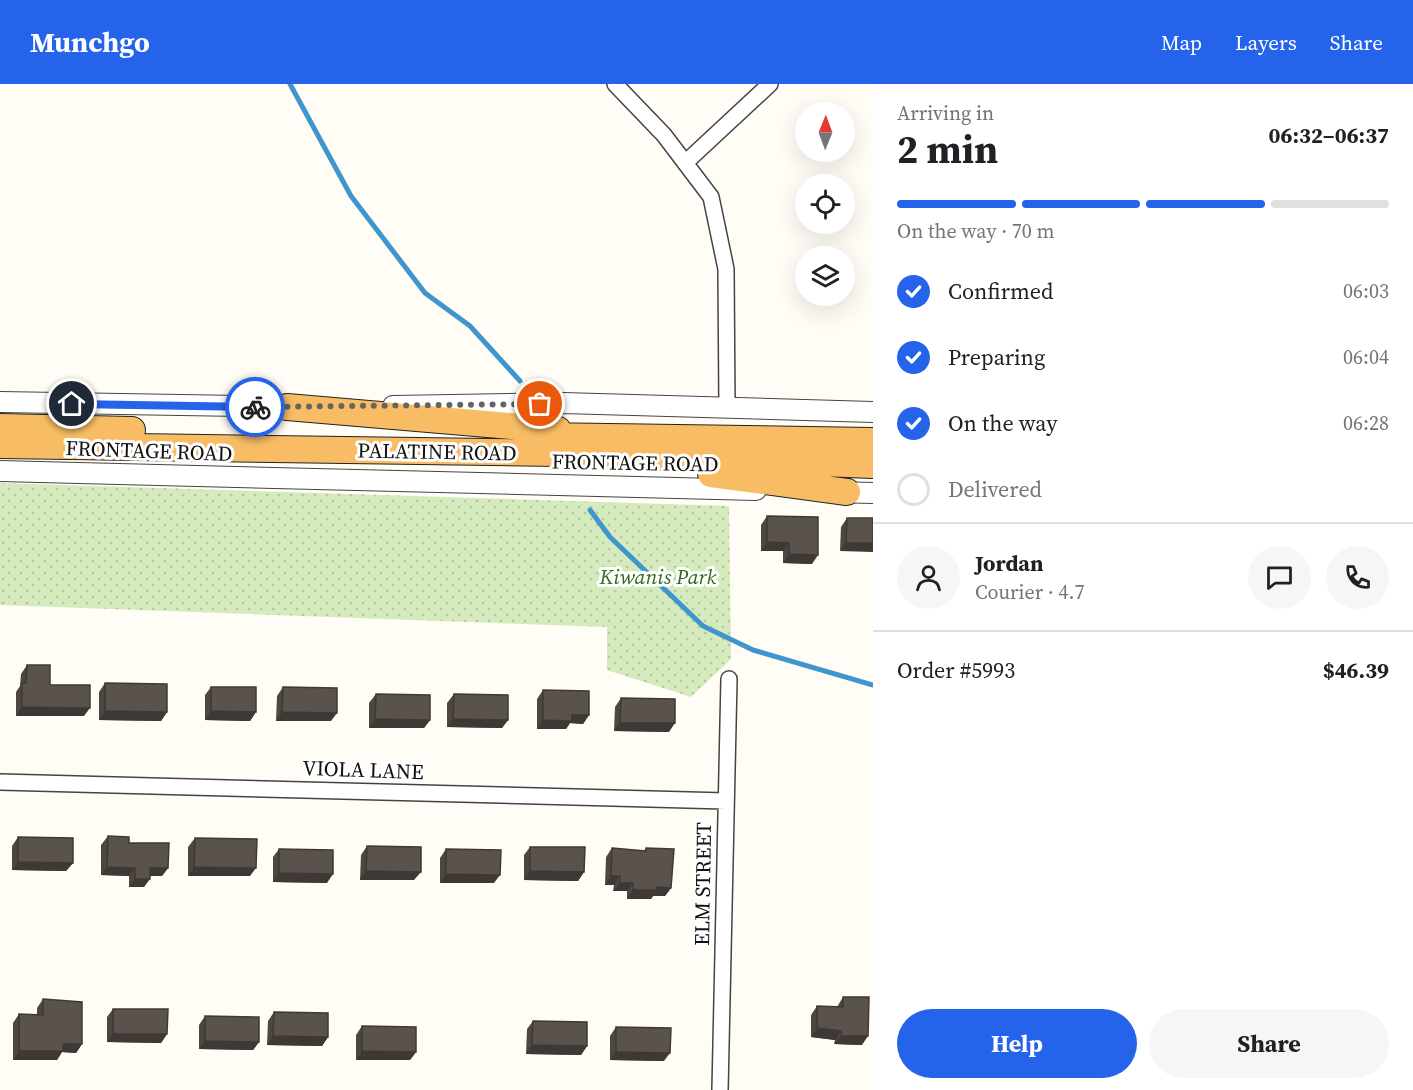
<!DOCTYPE html>
<meta charset="utf-8">
<style>
body{margin:0;font-family:"Source Serif 4",serif;background:#f6f6f6;color:#202124;height:100vh;display:flex;flex-direction:column;font-size:22px;white-space:nowrap}
*{box-sizing:border-box;margin:0}
p{font-size:20px;color:#757577}
.icon{flex:none;width:33px;height:33px;fill:none;stroke:currentColor;stroke-width:2;stroke-linecap:round;stroke-linejoin:round}
.map{position:relative;flex:1;overflow:hidden}
.sheet{display:flex;flex-direction:column;background:#fff;width:540px}
.sheet>*{flex:none}
.needle{width:39px;rotate:1deg}
.controls{position:absolute;left:795px;top:18px;display:grid;gap:12px}
.controls a{display:grid;place-items:center;width:60px;height:60px;border-radius:50%;background:#fff;box-shadow:0 6px 24px #0002;font-size:30px}
.pin{position:absolute;display:grid;place-items:center;width:51px;height:51px;color:#fff;margin:-26px;border:3px solid #fff;border-radius:50%;box-shadow:0 2px 6px #0007}
.courier{position:absolute;display:grid;place-items:center;width:60px;height:60px;margin:-30px;border:4px solid #2563eb;border-radius:50%;background:#fff;color:#222;box-shadow:0 2px 8px #0007}
.overview em{font-style:normal;font-weight:700}
.overview div{display:flex;flex-direction:column-reverse}
.overview{display:flex;align-items:center;justify-content:space-between;height:102px;padding:0 24px}
h1{font-size:39px;font-weight:700;line-height:45px}
.bar{display:grid;grid-template-columns:repeat(4,1fr);gap:9px 6px;align-content:center;height:72px;padding:0 24px}
.bar i{height:8px;border-radius:4px;background:#e0e0e0}
.bar .selected{background:#2563eb}
.bar p{grid-column:span 4}
.line{display:flex;align-items:center;gap:15px;padding:0 24px;border-top:2px solid #e0e0e0}
.line div{flex:1}
.round{display:grid;place-items:center;flex:none;width:63px;height:63px;border-radius:32px;background:#f6f6f6}
ol{padding:0 24px;list-style:none}
li{display:flex;align-items:center;gap:18px;height:66px}
li p{margin-inline-start:auto}
li .icon{padding:6px;border-radius:50%;background:#2563eb;color:#fff;stroke-width:4}
li:last-child{color:#757577}
li i{width:33px;height:33px;border:3px solid #e0e0e0;border-radius:50%}
.action{display:flex;gap:12px;margin-top:auto;padding:12px 24px}
.action a{flex:1;height:69px;border-radius:36px;background:#2563eb;color:#fff;font-size:24px;font-weight:700;line-height:69px;text-align:center}
.action a+a{background:#f6f6f6;color:#202124}
header{display:flex;align-items:center;gap:36px;box-sizing:border-box;height:84px;padding:0 30px;background:#2563eb;color:#fff}
header strong{font-size:28px}
nav{display:flex;gap:33px;margin-inline-start:auto;font-size:21px}
main{display:flex;flex:1;min-height:0}
.map>svg:first-child{display:block}
</style>
<header>
<strong>Munchgo</strong>
<nav><a>Map</a><a>Layers</a><a>Share</a></nav>
</header>
<main>
<div class="map">
<svg width="873" height="1006" viewBox="0 0 873 1006">
<defs>
<pattern id="green-dots" width="8" height="8" patternUnits="userSpaceOnUse" patternTransform="scale(1.5)"><rect width="8" height="8" fill="#d5ebbd"/><path d="M2 2h.1M6 6h.1" fill="none" stroke="#b6c8a1" stroke-width="1.8" stroke-linecap="round"/></pattern>
</defs>
<rect width="100%" height="100%" fill="#fffdf5"/>
<path fill="url(#green-dots)" d="M 0,399 L 729,422 L 731,575 L 691,613 L 607,586 L 607,543 L 0,521 Z"/>
<g fill="none" stroke-linecap="round" stroke-linejoin="round">
<path stroke="#3f96cf" stroke-width="5" d="M 290,0 L 351,112 L 425,209 L 470,242 L 520,297
M 590,426 L 610,453 L 703,542 L 753,566 L 873,601"/>
<defs>
<path id="minor" d="M 615,0 L 664,51 L 711,113 L 726,185 L 727,325
M 685,79 L 770,0
M 0,698 L 726,717
M 720,1006 L 729,595"/>
<path id="tertiary" d="M 0,318 L 300,323
M 393,322 L 563,319 L 873,328
M 0,387 L 756,406
M 833,408 L 873,409"/>
<path id="trunk" d="M 287,323 L 558,346
M 0,343 L 132,346
M 540,352 L 873,357
M 0,361 L 559,369 L 873,381
M 711,390 L 847,408"/>
</defs>
<use href="#minor" stroke="#444" stroke-width="18"/>
<use href="#tertiary" stroke="#444" stroke-width="22"/>
<use href="#trunk" stroke="#222" stroke-width="28"/>
<use href="#minor" stroke="#fff" stroke-width="15"/>
<use href="#tertiary" stroke="#fff" stroke-width="20"/>
<use href="#trunk" stroke="#f7bc64" stroke-width="26"/>
</g>
<path fill="#4d4742" d="M 767,432 L 812,480 L 783,479 L 783,467 L 761,467 L 761,441 Z
M 847,434 L 873,434 L 840,467 L 841,443 Z
M 27,581 L 50,601 L 84,632 L 16,632 L 16,608 L 20,602 L 21,590 Z
M 105,599 L 167,628 L 161,637 L 99,636 L 99,608 Z
M 211,603 L 256,628 L 250,637 L 205,636 L 205,611 Z
M 283,603 L 331,637 L 276,637 L 277,612 Z
M 543,606 L 589,631 L 583,640 L 570,639 L 566,645 L 537,645 L 537,615 Z
M 376,610 L 430,636 L 424,644 L 369,644 L 369,619 Z
M 454,610 L 508,636 L 502,644 L 447,643 L 447,619 Z
M 621,614 L 669,648 L 614,647 L 615,623 Z
M 108,752 L 129,759 L 168,784 L 162,792 L 150,792 L 144,803 L 129,803 L 129,792 L 101,791 L 101,761 Z
M 18,753 L 73,779 L 66,787 L 12,786 L 12,762 Z
M 195,754 L 250,792 L 188,792 L 188,763 Z
M 367,762 L 414,796 L 360,796 L 361,771 Z
M 530,763 L 584,788 L 578,797 L 524,796 L 524,771 Z
M 612,764 L 644,767 L 646,764 L 671,804 L 665,812 L 653,812 L 651,815 L 627,815 L 627,807 L 613,807 L 614,801 L 605,801 L 606,773 Z
M 279,765 L 327,799 L 273,798 L 273,773 Z
M 446,765 L 494,799 L 440,799 L 440,774 Z
M 843,913 L 862,961 L 834,960 L 835,956 L 811,953 L 811,931 L 817,922 L 837,923 Z
M 43,915 L 82,960 L 76,969 L 62,968 L 57,976 L 13,976 L 13,939 L 19,930 L 37,931 L 37,924 Z
M 113,925 L 167,950 L 161,959 L 107,958 L 107,933 Z
M 274,928 L 328,953 L 322,962 L 267,961 L 268,937 Z
M 205,932 L 259,958 L 253,966 L 199,965 L 199,941 Z
M 533,937 L 587,962 L 581,971 L 526,970 L 527,945 Z
M 362,942 L 416,968 L 410,976 L 356,976 L 356,951 Z
M 616,943 L 664,977 L 610,976 L 610,952 Z"/>
<path fill="#3f3936" d="M 767,458 L 789,459 L 783,467 L 761,467 Z
M 846,459 L 873,459 L 873,468 L 840,467 Z
M 789,470 L 818,471 L 812,480 L 783,479 Z
M 22,623 L 90,624 L 84,632 L 16,632 Z
M 105,627 L 167,628 L 161,637 L 99,636 Z
M 211,627 L 256,628 L 250,637 L 205,636 Z
M 282,628 L 337,629 L 331,637 L 276,637 Z
M 572,631 L 589,631 L 583,640 L 570,639 L 566,645 L 537,645 L 543,636 Z
M 375,635 L 430,636 L 424,644 L 369,644 Z
M 453,635 L 508,636 L 502,644 L 447,643 Z
M 620,639 L 675,639 L 669,648 L 614,647 Z
M 18,778 L 73,779 L 66,787 L 12,786 Z
M 107,783 L 135,784 L 129,792 L 101,791 Z
M 194,783 L 256,784 L 250,792 L 188,792 Z
M 150,784 L 168,784 L 162,792 L 144,792 Z
M 366,787 L 421,788 L 414,796 L 360,796 Z
M 530,787 L 584,788 L 578,797 L 524,796 Z
M 279,789 L 333,790 L 327,799 L 273,798 Z
M 446,790 L 500,791 L 494,799 L 440,799 Z
M 611,792 L 620,792 L 614,801 L 605,801 Z
M 135,795 L 150,795 L 144,803 L 129,803 Z
M 620,799 L 633,799 L 627,807 L 613,807 Z
M 657,803 L 671,804 L 665,812 L 653,812 L 651,815 L 627,815 L 633,806 Z
M 817,944 L 841,947 L 835,956 L 811,953 Z
M 113,950 L 167,950 L 161,959 L 107,958 Z
M 273,952 L 328,953 L 322,962 L 267,961 Z
M 841,952 L 868,952 L 862,961 L 834,960 Z
M 205,957 L 259,958 L 253,966 L 199,965 Z
M 63,960 L 82,960 L 76,969 L 62,968 L 57,976 L 13,976 L 19,967 Z
M 532,961 L 587,962 L 581,971 L 526,970 Z
M 362,967 L 416,968 L 410,976 L 356,976 Z
M 616,968 L 670,969 L 664,977 L 610,976 Z"/>
<path fill="#5a524d" stroke="#3f3936" stroke-width="1.5" d="M 767,432 L 818,433 L 818,471 L 789,470 L 789,459 L 767,458 Z
M 847,434 L 873,434 L 873,459 L 846,459 Z
M 27,581 L 50,581 L 50,601 L 90,601 L 90,624 L 22,623 L 22,599 L 26,599 Z
M 105,599 L 167,600 L 167,628 L 105,627 Z
M 211,603 L 256,603 L 256,628 L 211,627 Z
M 283,603 L 337,604 L 337,629 L 282,628 Z
M 543,606 L 589,607 L 589,631 L 572,631 L 572,637 L 543,636 Z
M 376,610 L 430,611 L 430,636 L 375,635 Z
M 454,610 L 508,611 L 508,636 L 453,635 Z
M 621,614 L 675,615 L 675,639 L 620,639 Z
M 108,752 L 129,753 L 129,759 L 169,759 L 168,784 L 150,784 L 150,795 L 135,795 L 135,784 L 107,783 Z
M 18,753 L 73,754 L 73,779 L 18,778 Z
M 195,754 L 257,755 L 256,784 L 194,783 Z
M 367,762 L 421,763 L 421,788 L 366,787 Z
M 530,763 L 585,763 L 584,788 L 530,787 Z
M 612,764 L 646,767 L 646,764 L 674,765 L 671,804 L 657,803 L 657,806 L 633,806 L 633,799 L 620,799 L 620,792 L 611,792 Z
M 279,765 L 333,766 L 333,790 L 279,789 Z
M 446,765 L 501,766 L 500,791 L 446,790 Z
M 843,913 L 869,913 L 868,952 L 841,952 L 841,947 L 817,944 L 817,922 L 843,923 Z
M 43,915 L 82,918 L 82,960 L 63,960 L 63,967 L 19,967 L 19,930 L 43,931 Z
M 113,925 L 168,925 L 167,950 L 113,950 Z
M 274,928 L 328,929 L 328,953 L 273,952 Z
M 205,932 L 259,933 L 259,958 L 205,957 Z
M 533,937 L 587,938 L 587,962 L 532,961 Z
M 362,942 L 416,943 L 416,968 L 362,967 Z
M 616,943 L 671,944 L 670,969 L 616,968 Z"/>
<g fill="none" stroke-linecap="round" stroke-linejoin="round">
<path stroke="#646461" stroke-width="6" stroke-dasharray="0 10.8" d="M 255,323 L 540,320"/>
<path stroke="#2563eb" stroke-width="8" d="M 72,320 L 255,323"/>
</g>
<g text-anchor="middle" stroke-width="6" stroke-linejoin="round" paint-order="stroke">
<g font-size="21" fill="#111" stroke="#fff">
<text transform="translate(149 367) rotate(2)" y="7">FRONTAGE ROAD</text>
<text transform="translate(437 368) rotate(1)" y="7">PALATINE ROAD</text>
<text transform="translate(635 379) rotate(1)" y="7">FRONTAGE ROAD</text>
<text transform="translate(363 686) rotate(2)" y="7">VIOLA LANE</text>
<text transform="translate(703 800) rotate(-89)" y="7">ELM STREET</text>
</g>
<g font-size="21" font-style="italic" fill="#2f6b1f" stroke="#fff">
<text x="658" y="500">Kiwanis Park</text>
</g>
</g>
</svg>
<div class="controls">
<a><svg class="needle" viewBox="-14 -14 28 28"><path d="M0-13l5 13h-10z" fill="#e53935"/><path d="M0 13l5-13h-10z" fill="#757577"/></svg></a>
<a><svg class="icon" aria-label="locate" viewBox="0 0 24 24"><circle cx="12" cy="12" r="6"/><path d="M12 2v4M12 18v4M2 12h4M18 12h4"/></svg></a>
<a><svg class="icon" aria-label="layers" viewBox="0 0 24 24"><path d="M12 4l9 5-9 5-9-5zM3 14l9 5 9-5"/></svg></a>
</div>
<div class="pin" style="left:540px;top:320px;background:#ea580c"><svg class="icon" aria-label="bag" viewBox="0 0 24 24"><path d="M5 8h14l-1 12H6zM9 8a3 3 0 0 1 6 0"/></svg></div>
<div class="pin" style="left:72px;top:320px;background:#1f2937"><svg class="icon" aria-label="home" viewBox="0 0 24 24"><path d="M3 11l9-7 9 7M6 9v11h12V9"/></svg></div>
<div class="courier" style="left:255px;top:323px"><svg class="icon" aria-label="bike" viewBox="0 0 24 24"><circle cx="6" cy="16" r="4"/><circle cx="18" cy="16" r="4"/><path d="M6 16l4-8h5l3 8M10 8l3 8H6M13 5h3"/></svg></div>
</div>
<section class="sheet">
<div class="overview"><div><h1>2 min</h1><p>Arriving in</p></div><em>06:32–06:37</em></div>
<div class="bar"><i class="selected"></i><i class="selected"></i><i class="selected"></i><i></i><p>On the way · 70 m</p></div>
<ol>
<li><svg class="icon" aria-label="check" viewBox="0 0 24 24"><path d="M5 12l5 5 9-10"/></svg>Confirmed<p>06:03</p></li>
<li><svg class="icon" aria-label="check" viewBox="0 0 24 24"><path d="M5 12l5 5 9-10"/></svg>Preparing<p>06:04</p></li>
<li><svg class="icon" aria-label="check" viewBox="0 0 24 24"><path d="M5 12l5 5 9-10"/></svg>On the way<p>06:28</p></li>
<li><i></i>Delivered</li>
</ol>
<div class="line" style="height:108px"><a class="round"><svg class="icon" aria-label="person" viewBox="0 0 24 24"><circle cx="12" cy="8" r="4"/><path d="M4 21q1-7 8-7t8 7"/></svg></a><div><b>Jordan</b><p>Courier · 4.7</p></div><a class="round"><svg class="icon" aria-label="chat" viewBox="0 0 24 24"><path d="M4 5h16v11H9l-5 4z"/></svg></a><a class="round"><svg class="icon" aria-label="phone" viewBox="0 0 24 24"><path d="M5 4h4l2 5-3 2q2 4 5 5l2-3 5 2v4C11 20 4 13 5 4z"/></svg></a></div>
<div class="line" style="height:78px"><div>Order #5993</div><b>$46.39</b></div>
<div class="action"><a>Help</a><a>Share</a></div>
</section>
</main>
